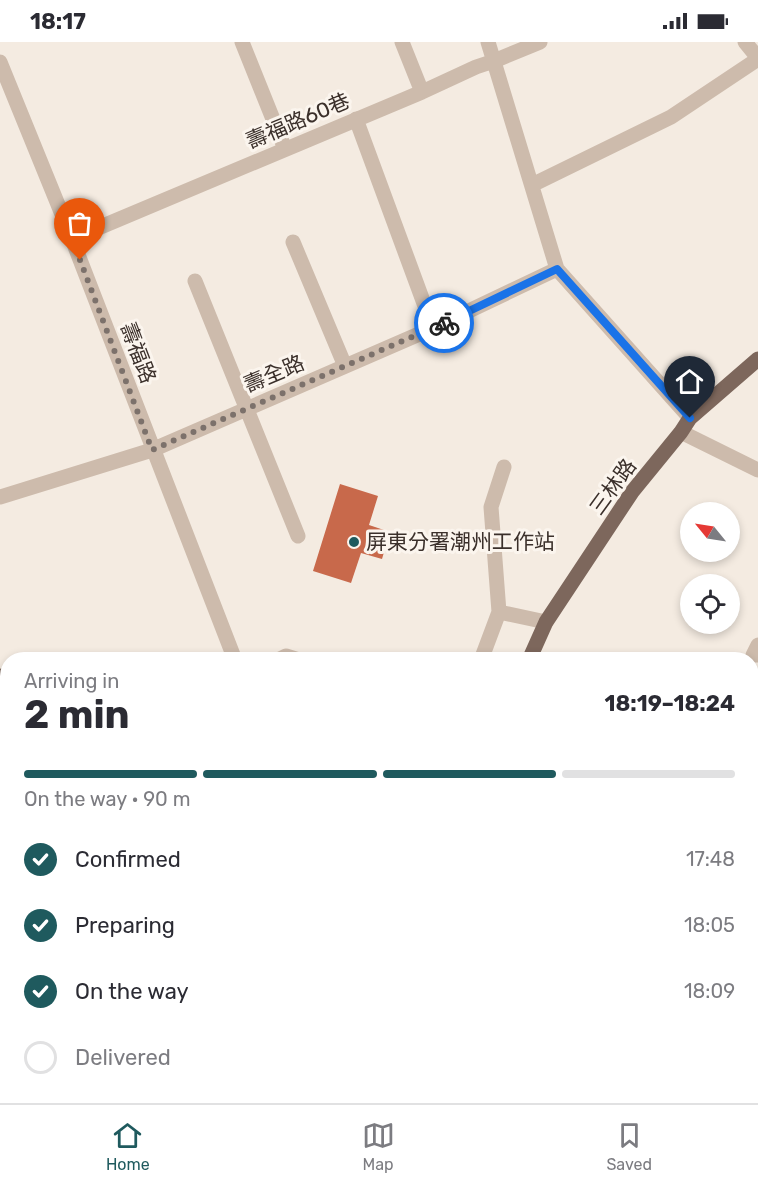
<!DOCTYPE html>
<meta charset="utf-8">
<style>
body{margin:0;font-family:Rubik,"Noto Sans TC",sans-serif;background:#f7f7f7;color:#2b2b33;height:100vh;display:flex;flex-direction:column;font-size:22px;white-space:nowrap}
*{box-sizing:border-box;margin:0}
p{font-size:20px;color:#7c7c81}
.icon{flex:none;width:33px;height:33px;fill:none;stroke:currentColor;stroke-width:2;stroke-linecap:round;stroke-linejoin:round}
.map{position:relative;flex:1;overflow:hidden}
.drawer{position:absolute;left:0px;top:610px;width:759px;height:452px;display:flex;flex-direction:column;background:#fff;border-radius:24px 24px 0 0;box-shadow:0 3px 9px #0003}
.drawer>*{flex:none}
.needle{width:39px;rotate:300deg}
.buttons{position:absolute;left:680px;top:460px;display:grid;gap:12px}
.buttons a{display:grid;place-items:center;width:60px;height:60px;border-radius:50%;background:#fff;box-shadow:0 3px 9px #0003;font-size:30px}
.pin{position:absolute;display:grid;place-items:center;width:51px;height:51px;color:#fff;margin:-62px -26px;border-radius:50% 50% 50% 0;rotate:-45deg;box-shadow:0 0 6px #0007}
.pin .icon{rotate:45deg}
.courier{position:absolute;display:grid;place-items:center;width:60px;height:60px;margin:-30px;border:4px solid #1a73e8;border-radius:50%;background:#fff;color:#222;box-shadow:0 2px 8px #0007}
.overview em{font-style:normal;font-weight:700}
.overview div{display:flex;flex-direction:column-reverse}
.overview{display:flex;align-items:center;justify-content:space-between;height:102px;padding:0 24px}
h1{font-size:39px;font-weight:700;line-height:45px}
.bar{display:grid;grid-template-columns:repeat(4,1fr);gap:9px 6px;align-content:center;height:72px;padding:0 24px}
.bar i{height:8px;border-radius:4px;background:#e1e1e2}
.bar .selected{background:#1f5a5e}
.bar p{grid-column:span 4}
ol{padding:0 24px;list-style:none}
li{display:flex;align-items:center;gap:18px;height:66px}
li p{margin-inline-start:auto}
li .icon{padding:6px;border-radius:50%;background:#1f5a5e;color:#fff;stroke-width:4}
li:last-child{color:#7c7c81}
li i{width:33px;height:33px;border:3px solid #e1e1e2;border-radius:50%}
.status{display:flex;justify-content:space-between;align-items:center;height:42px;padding:0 30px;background:#fff;direction:ltr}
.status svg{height:16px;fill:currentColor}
.menu{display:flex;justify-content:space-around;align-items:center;height:84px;border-top:2px solid #e1e1e2;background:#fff;font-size:16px;color:#7c7c81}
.menu a{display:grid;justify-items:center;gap:3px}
.menu .selected{color:#1f5a5e}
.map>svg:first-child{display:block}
</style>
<div class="status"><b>18:17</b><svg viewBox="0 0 49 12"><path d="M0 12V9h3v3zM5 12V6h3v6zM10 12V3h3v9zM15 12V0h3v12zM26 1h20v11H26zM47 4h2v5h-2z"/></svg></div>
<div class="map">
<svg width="758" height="1061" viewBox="0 0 758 1061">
<rect width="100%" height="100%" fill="#f4ebe1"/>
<path fill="#c8694b" d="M 340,442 L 378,454 L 369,483 L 390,490 L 382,517 L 361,511 L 351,541 L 313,529 Z"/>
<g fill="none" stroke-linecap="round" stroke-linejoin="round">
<path stroke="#cdbbac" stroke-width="15" d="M 242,0 L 285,107
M 402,0 L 422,50
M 488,0 L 557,227 L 690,376
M 745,0 L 758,16
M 0,20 L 72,197 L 235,618
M 356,77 L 433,286
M 532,143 L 671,75 L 758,17
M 72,197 L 422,50 L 476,25 L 494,19 L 540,0
M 293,200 L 345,324
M 195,239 L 298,494
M 681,390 L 758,428
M 0,455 L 152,408 L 433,286 L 557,227
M 499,570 L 546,580
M 758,603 L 753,613 L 758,613
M 278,618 L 286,614 L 299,618
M 481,618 L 499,570 L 491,465 L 504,425
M 0,669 L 8,665
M 752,716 L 758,717
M 752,1039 L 758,1026
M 735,1054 L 748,1061
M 287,1061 L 301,1054
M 381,1061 L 382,1054
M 640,1061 L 643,1054"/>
<path stroke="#7d675c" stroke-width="15" d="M 529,618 L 546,580 L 632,450 L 681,390 L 690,376 L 758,317
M 0,634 L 8,651
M 0,932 L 8,929
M 170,1054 L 172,1061"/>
</g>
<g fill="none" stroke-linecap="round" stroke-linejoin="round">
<path stroke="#7c716b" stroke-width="6" stroke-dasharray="0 10.8" d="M 80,218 L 152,408 L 444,281"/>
<path stroke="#1a73e8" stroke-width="8" d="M 444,281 L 557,227 L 690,376"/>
</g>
<circle fill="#1f5a5e" stroke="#fbf5ee" stroke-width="2" cx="354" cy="500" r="6"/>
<g text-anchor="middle" stroke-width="6" stroke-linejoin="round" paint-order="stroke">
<g font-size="21" fill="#3b302b" stroke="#fbf5ee">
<text transform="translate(298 79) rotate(-23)" y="7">壽福路60巷</text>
<text transform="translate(138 311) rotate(69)" y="7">壽福路</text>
<text transform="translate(274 332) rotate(-23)" y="7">壽全路</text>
<text transform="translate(613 445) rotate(-54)" y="7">三林路</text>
</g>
<g font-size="21" fill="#3b302b" stroke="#fbf5ee" text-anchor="start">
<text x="366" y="507">屏東分署潮州工作站</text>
</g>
</g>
</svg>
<div class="buttons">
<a><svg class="needle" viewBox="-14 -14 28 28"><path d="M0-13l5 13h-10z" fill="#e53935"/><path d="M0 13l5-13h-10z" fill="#7c7c81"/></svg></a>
<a><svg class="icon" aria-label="locate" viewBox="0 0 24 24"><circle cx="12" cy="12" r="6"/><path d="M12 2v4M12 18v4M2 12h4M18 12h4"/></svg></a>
</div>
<div class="pin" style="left:80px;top:218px;background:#ea580c"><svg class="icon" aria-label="bag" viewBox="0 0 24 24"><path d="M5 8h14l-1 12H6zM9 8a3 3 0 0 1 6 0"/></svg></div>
<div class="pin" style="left:690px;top:376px;background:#1f2937"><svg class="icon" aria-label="home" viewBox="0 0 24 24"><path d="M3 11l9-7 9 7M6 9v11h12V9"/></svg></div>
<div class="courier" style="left:444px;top:281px"><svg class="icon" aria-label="bike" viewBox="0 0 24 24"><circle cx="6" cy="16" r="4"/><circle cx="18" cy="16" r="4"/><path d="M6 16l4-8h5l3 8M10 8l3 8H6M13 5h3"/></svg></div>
<section class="drawer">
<div class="overview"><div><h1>2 min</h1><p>Arriving in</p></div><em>18:19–18:24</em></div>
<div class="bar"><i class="selected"></i><i class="selected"></i><i class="selected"></i><i></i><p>On the way · 90 m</p></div>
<ol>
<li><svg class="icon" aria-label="check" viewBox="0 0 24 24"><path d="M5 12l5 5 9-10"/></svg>Confirmed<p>17:48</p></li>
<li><svg class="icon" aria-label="check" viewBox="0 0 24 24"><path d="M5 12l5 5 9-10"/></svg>Preparing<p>18:05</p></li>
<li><svg class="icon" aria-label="check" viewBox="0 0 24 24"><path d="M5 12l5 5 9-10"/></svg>On the way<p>18:09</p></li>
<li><i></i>Delivered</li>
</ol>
</section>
</div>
<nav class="menu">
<a class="selected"><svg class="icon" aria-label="home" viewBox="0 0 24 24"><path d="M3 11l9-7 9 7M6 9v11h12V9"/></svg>Home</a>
<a><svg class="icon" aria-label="map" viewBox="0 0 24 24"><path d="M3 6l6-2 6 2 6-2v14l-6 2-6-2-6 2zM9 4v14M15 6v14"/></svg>Map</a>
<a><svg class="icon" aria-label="saved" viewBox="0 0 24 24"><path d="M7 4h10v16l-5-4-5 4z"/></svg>Saved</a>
</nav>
